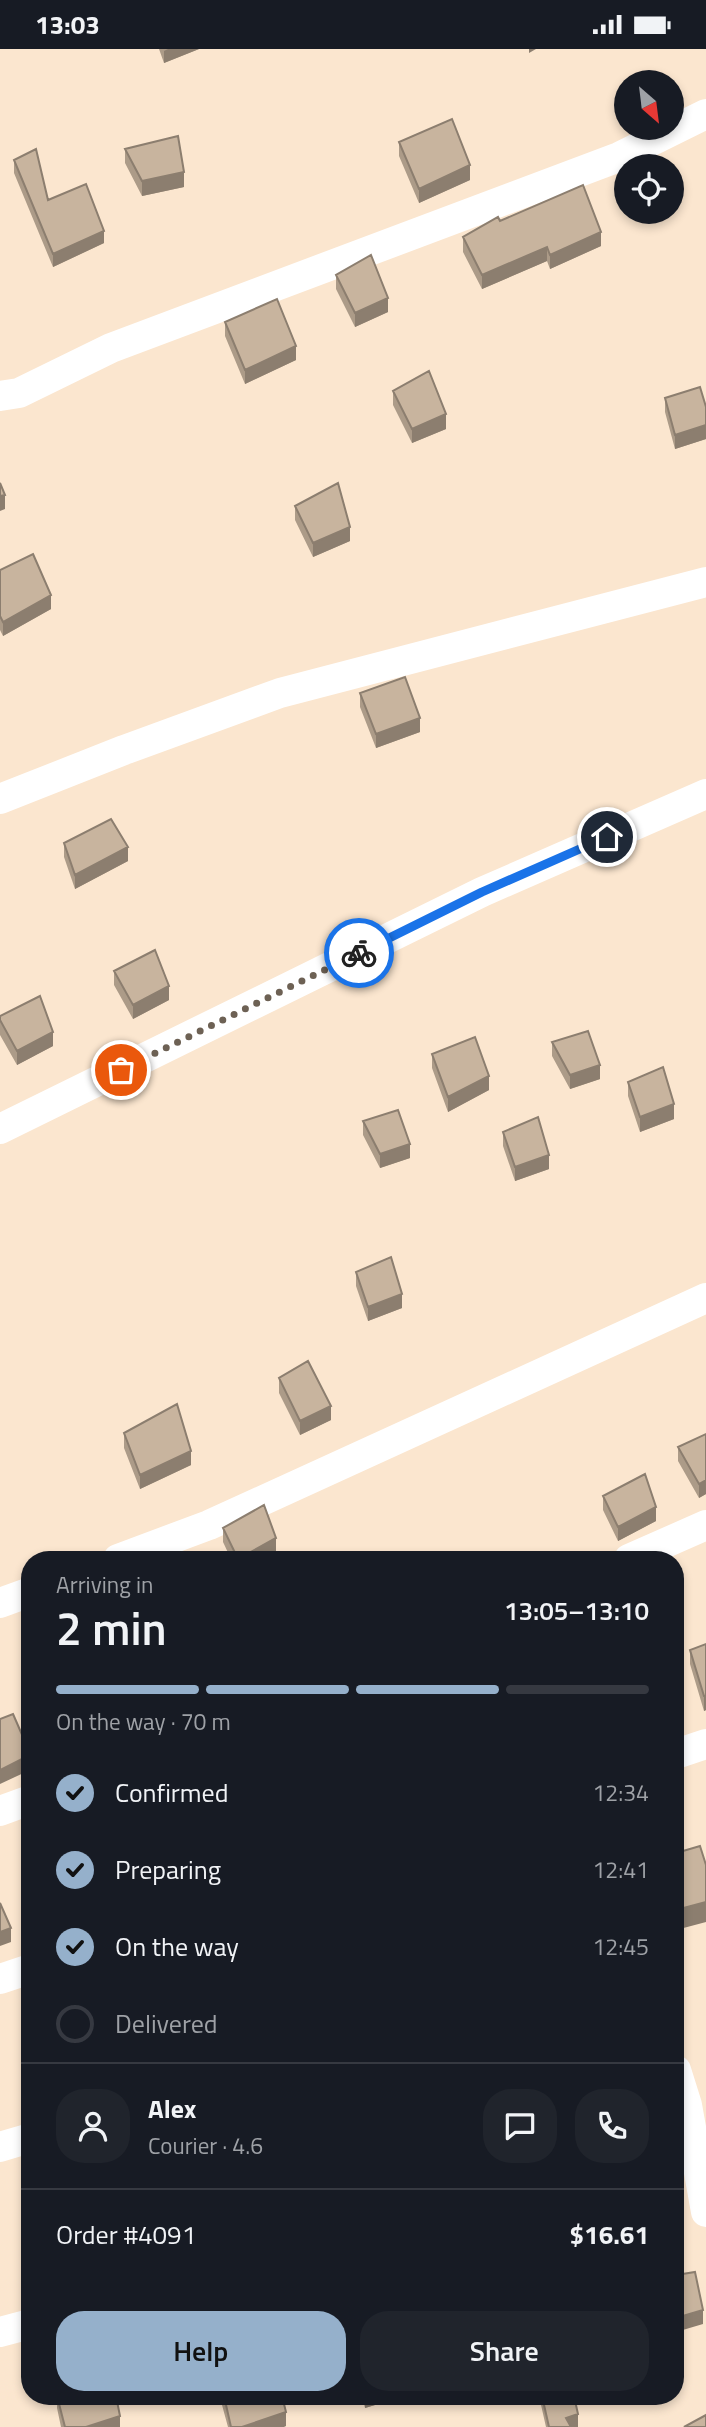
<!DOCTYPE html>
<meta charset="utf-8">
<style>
body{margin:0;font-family:"Titillium Web",sans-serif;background:#20242c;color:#f1f3f6;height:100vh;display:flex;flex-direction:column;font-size:26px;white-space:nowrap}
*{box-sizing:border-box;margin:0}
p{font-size:23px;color:#9ea1a6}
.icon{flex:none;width:38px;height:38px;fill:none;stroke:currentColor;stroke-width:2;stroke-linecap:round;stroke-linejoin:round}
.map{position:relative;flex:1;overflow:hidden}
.panel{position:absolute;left:21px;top:1502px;width:663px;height:854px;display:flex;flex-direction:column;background:#171b24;border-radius:28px;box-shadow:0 4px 10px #0003}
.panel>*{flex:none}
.needle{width:46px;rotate:152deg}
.controls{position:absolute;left:614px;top:21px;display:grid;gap:14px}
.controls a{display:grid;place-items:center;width:70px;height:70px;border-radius:50%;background:#171b24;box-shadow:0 4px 10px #0003;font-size:35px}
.pin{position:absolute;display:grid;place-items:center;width:60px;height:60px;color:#fff;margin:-30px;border:4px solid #fff;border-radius:50%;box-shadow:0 2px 7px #0007}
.courier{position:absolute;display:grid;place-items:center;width:70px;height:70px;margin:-35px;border:5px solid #1a73e8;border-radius:50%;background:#fff;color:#222;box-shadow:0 2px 9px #0007}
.head em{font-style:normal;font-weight:600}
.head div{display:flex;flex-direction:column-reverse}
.head{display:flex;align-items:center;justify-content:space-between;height:119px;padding:0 35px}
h1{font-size:46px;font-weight:600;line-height:52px}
.bar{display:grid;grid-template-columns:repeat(4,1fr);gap:10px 7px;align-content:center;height:84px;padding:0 35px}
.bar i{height:9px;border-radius:5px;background:#363941}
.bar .current{background:#95b0cb}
.bar p{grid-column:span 4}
.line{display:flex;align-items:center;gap:18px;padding:0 35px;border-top:2px solid #363941}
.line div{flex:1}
.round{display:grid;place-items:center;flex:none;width:74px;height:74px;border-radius:28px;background:#20242c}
ol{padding:0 35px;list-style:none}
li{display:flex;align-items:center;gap:21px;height:77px}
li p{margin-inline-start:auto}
li .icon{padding:7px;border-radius:50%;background:#95b0cb;color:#111;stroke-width:4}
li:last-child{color:#9ea1a6}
li i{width:38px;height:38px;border:4px solid #363941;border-radius:50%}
.button{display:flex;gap:14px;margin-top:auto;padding:14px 35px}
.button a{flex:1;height:80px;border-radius:28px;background:#95b0cb;color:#111;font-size:28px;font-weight:600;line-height:80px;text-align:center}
.button a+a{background:#20242c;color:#f1f3f6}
.status{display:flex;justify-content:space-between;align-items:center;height:49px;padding:0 35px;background:#171b24;direction:ltr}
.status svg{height:19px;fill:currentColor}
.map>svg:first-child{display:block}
</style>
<div class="status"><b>13:03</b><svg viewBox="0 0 49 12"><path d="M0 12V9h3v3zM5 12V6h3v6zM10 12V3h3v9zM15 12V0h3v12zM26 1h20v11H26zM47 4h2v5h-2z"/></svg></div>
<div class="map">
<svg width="706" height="2378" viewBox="0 0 706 2378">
<rect width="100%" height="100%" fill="#fbe6cf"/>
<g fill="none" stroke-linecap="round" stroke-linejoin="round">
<path stroke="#fff" stroke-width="30" d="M 0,347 L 19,344 L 111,299 L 619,108 L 706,65
M 0,750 L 124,701 L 280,644 L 706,533
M 0,1080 L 482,843 L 706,745
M 118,1510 L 209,1476 L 706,1249
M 629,1510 L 706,1476
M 0,1554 L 30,1543
M 676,1705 L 706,1695
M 0,1762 L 30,1751
M 0,1930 L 30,1920
M 676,2021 L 687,2056 L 706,2163
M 0,2098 L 30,2089
M 0,2283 L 30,2275"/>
</g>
<path fill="#ac9b88" d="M 159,0 L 199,0 L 164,14 Z
M 399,93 L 470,131 L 419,154 L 399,107 Z
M 125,100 L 184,138 L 142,147 L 125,114 Z
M 14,111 L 48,151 L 104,194 L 53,218 L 14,124 Z
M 500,172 L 601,197 L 550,220 L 547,212 L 482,240 L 463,203 L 463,188 Z
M 336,226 L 388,263 L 355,278 L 336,240 Z
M 225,273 L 296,311 L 245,335 L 225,287 Z
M 393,342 L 446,380 L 412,394 L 393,356 Z
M 665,349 L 706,358 L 706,390 L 675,400 L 665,363 Z
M 295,457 L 350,492 L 313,508 L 295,471 Z
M 0,521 L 51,560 L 3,587 L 0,581 Z
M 360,644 L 420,683 L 376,699 L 360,658 Z
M 64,794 L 128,812 L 75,840 L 64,808 Z
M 114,922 L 169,951 L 133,970 L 114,936 Z
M 0,967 L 53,997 L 17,1016 L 0,986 Z
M 552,993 L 600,1030 L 570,1040 L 552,1007 Z
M 432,1005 L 489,1041 L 448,1063 L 432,1019 Z
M 628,1033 L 674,1070 L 640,1083 L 628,1047 Z
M 363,1072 L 410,1109 L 380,1119 L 363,1086 Z
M 503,1083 L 549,1120 L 515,1132 L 503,1097 Z
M 356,1223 L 402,1259 L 368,1272 L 356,1237 Z
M 279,1329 L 331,1371 L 300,1386 L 279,1344 Z
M 124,1384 L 191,1416 L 140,1440 L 124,1399 Z
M 706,1385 L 706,1445 L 699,1449 L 678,1412 L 678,1398 Z
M 603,1447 L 656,1472 L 618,1492 L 603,1461 Z
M 223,1479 L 276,1503 L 263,1510 L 231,1510 L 223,1493 Z
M 706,1595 L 706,1661 L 704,1662 L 690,1615 L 690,1601 Z
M 57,2347 L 120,2378 L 61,2378 L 57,2359 Z
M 222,2347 L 282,2347 L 286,2377 L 228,2378 L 222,2356 Z
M 362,2347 L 395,2347 L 395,2350 L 365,2359 Z
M 539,2347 L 574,2347 L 578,2378 L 546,2378 Z"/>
<path fill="#8c7e6f" d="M 168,0 L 199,0 L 164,14 L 164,2 Z
M 529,0 L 536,0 L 529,4 Z
M 470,116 L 470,131 L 419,154 L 419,140 Z
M 184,123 L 184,138 L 142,147 L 142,132 Z
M 104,182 L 104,194 L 53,218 L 53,205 Z
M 601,183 L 601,197 L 550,220 L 550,206 Z
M 547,198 L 547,212 L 482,240 L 482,226 Z
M 388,249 L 388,263 L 355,278 L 355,264 Z
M 296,297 L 296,311 L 245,335 L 245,321 Z
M 446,365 L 446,380 L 412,394 L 412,380 Z
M 706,376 L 706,390 L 675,400 L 675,386 Z
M 5,446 L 5,460 L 0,462 L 0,447 Z
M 350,478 L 350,492 L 313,508 L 313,494 Z
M 51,546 L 51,560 L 3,587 L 3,573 Z
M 420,669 L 420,683 L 376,699 L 376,685 Z
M 128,798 L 128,812 L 75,840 L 75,826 Z
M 169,937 L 169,951 L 133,970 L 133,956 Z
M 53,983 L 53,997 L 17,1016 L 17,1002 Z
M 600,1016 L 600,1030 L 570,1040 L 570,1026 Z
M 489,1027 L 489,1041 L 448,1063 L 448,1048 Z
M 674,1055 L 674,1070 L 640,1083 L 640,1068 Z
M 410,1095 L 410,1109 L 380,1119 L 380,1105 Z
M 549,1106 L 549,1120 L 515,1132 L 515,1118 Z
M 402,1245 L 402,1259 L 368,1272 L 368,1258 Z
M 331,1357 L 331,1371 L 300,1386 L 300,1372 Z
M 191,1402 L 191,1416 L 140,1440 L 140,1426 Z
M 706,1431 L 706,1445 L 699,1449 L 699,1435 Z
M 656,1458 L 656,1472 L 618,1492 L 618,1478 Z
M 276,1489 L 276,1503 L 263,1510 L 238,1510 Z
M 704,1647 L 706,1647 L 706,1661 L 704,1662 Z
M 30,1706 L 30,1721 L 0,1735 L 0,1721 Z
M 706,1853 L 706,1873 L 676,1881 L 676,1861 Z
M 11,1879 L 11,1893 L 0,1897 L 0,1883 Z
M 703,2261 L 703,2275 L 676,2283 L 676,2269 Z
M 365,2347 L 395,2347 L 395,2350 L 365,2359 Z
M 286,2363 L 286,2377 L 284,2378 L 242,2378 Z
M 578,2365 L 578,2378 L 566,2378 L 566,2369 Z
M 120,2367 L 120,2378 L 86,2378 Z"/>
<path fill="#c8b49e" stroke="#8c7e6f" stroke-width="2" d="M 452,70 L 470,116 L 419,140 L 399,93 Z
M 178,87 L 184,123 L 142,132 L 125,100 Z
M 36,100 L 48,151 L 86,135 L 104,182 L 53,205 L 14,111 Z
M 583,136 L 601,183 L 550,206 L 547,198 L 482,226 L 463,188 L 498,168 L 500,172 Z
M 371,206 L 388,249 L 355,264 L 336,226 Z
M 277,250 L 296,297 L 245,321 L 225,273 Z
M 429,322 L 446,365 L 412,380 L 393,342 Z
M 700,338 L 706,358 L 706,376 L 675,386 L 665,349 Z
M 0,434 L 5,446 L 0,447 Z
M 338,434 L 350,478 L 313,494 L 295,457 Z
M 33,505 L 51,546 L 3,573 L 0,567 L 0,521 Z
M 405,628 L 420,669 L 376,685 L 360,644 Z
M 111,770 L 128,798 L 75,826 L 64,794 Z
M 155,901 L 169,937 L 133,956 L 114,922 Z
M 40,947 L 53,983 L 17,1002 L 0,971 L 0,967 Z
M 588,982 L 600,1016 L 570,1026 L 552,993 Z
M 475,988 L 489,1027 L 448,1048 L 432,1005 Z
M 663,1018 L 674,1055 L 640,1068 L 628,1033 Z
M 398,1061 L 410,1095 L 380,1105 L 363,1072 Z
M 538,1068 L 549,1106 L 515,1118 L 503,1083 Z
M 391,1208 L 402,1245 L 368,1258 L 356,1223 Z
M 308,1312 L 331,1357 L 300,1372 L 279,1329 Z
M 177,1355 L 191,1402 L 140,1426 L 124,1384 Z
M 706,1385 L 706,1431 L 699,1435 L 678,1398 Z
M 645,1425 L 656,1458 L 618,1478 L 603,1447 Z
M 264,1456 L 276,1489 L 238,1510 L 223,1479 Z
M 706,1595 L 706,1647 L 704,1647 L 690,1601 Z
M 13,1665 L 30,1704 L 30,1706 L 0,1721 L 0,1670 Z
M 700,1797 L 706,1816 L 706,1853 L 676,1861 L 676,1804 Z
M 0,1854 L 11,1879 L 0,1883 Z
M 695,2223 L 703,2261 L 676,2269 L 676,2226 Z
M 57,2347 L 116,2347 L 120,2367 L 86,2378 L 65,2378 Z
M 224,2347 L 282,2347 L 286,2363 L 242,2378 L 231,2378 Z
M 542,2347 L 574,2347 L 578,2365 L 566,2369 L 571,2378 L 549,2378 Z
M 706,2366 L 706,2378 L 684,2378 Z"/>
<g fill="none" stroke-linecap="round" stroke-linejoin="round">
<path stroke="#6d6154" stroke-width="7" stroke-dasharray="0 12.6" d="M 121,1021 L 359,904"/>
<path stroke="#1a73e8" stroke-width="9" d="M 359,904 L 482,843 L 607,788"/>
</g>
</svg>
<div class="controls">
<a><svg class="needle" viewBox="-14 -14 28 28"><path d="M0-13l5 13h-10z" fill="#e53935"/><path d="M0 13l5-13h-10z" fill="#9ea1a6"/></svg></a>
<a><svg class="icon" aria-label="locate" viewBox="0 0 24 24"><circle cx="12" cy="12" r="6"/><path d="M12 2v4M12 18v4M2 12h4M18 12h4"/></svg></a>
</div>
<div class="pin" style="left:121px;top:1021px;background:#ea580c"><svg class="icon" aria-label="bag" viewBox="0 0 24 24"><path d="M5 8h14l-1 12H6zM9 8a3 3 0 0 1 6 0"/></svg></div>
<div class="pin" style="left:607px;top:788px;background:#1f2937"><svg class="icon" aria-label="home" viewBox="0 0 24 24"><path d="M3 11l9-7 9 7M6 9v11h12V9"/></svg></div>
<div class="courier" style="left:359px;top:904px"><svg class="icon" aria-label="bike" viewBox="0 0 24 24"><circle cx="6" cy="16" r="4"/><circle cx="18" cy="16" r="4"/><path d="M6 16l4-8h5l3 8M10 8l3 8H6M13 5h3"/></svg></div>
<section class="panel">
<div class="head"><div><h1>2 min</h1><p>Arriving in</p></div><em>13:05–13:10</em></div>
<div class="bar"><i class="current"></i><i class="current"></i><i class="current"></i><i></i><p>On the way · 70 m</p></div>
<ol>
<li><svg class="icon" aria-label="check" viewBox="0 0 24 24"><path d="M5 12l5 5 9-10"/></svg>Confirmed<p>12:34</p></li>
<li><svg class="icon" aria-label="check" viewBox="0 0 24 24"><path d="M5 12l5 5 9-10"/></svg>Preparing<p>12:41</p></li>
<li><svg class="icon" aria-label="check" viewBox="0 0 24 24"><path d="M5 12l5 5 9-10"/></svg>On the way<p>12:45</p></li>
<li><i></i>Delivered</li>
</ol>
<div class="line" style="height:126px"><a class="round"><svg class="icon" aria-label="person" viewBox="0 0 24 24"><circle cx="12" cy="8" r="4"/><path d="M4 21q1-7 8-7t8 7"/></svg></a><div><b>Alex</b><p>Courier · 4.6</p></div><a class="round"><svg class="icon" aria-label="chat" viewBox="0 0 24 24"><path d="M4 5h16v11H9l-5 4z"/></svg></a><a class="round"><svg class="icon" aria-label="phone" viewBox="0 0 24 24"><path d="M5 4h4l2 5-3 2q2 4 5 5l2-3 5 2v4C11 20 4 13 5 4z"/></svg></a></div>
<div class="line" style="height:91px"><div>Order #4091</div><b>$16.61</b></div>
<div class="button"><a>Help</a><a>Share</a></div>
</section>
</div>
